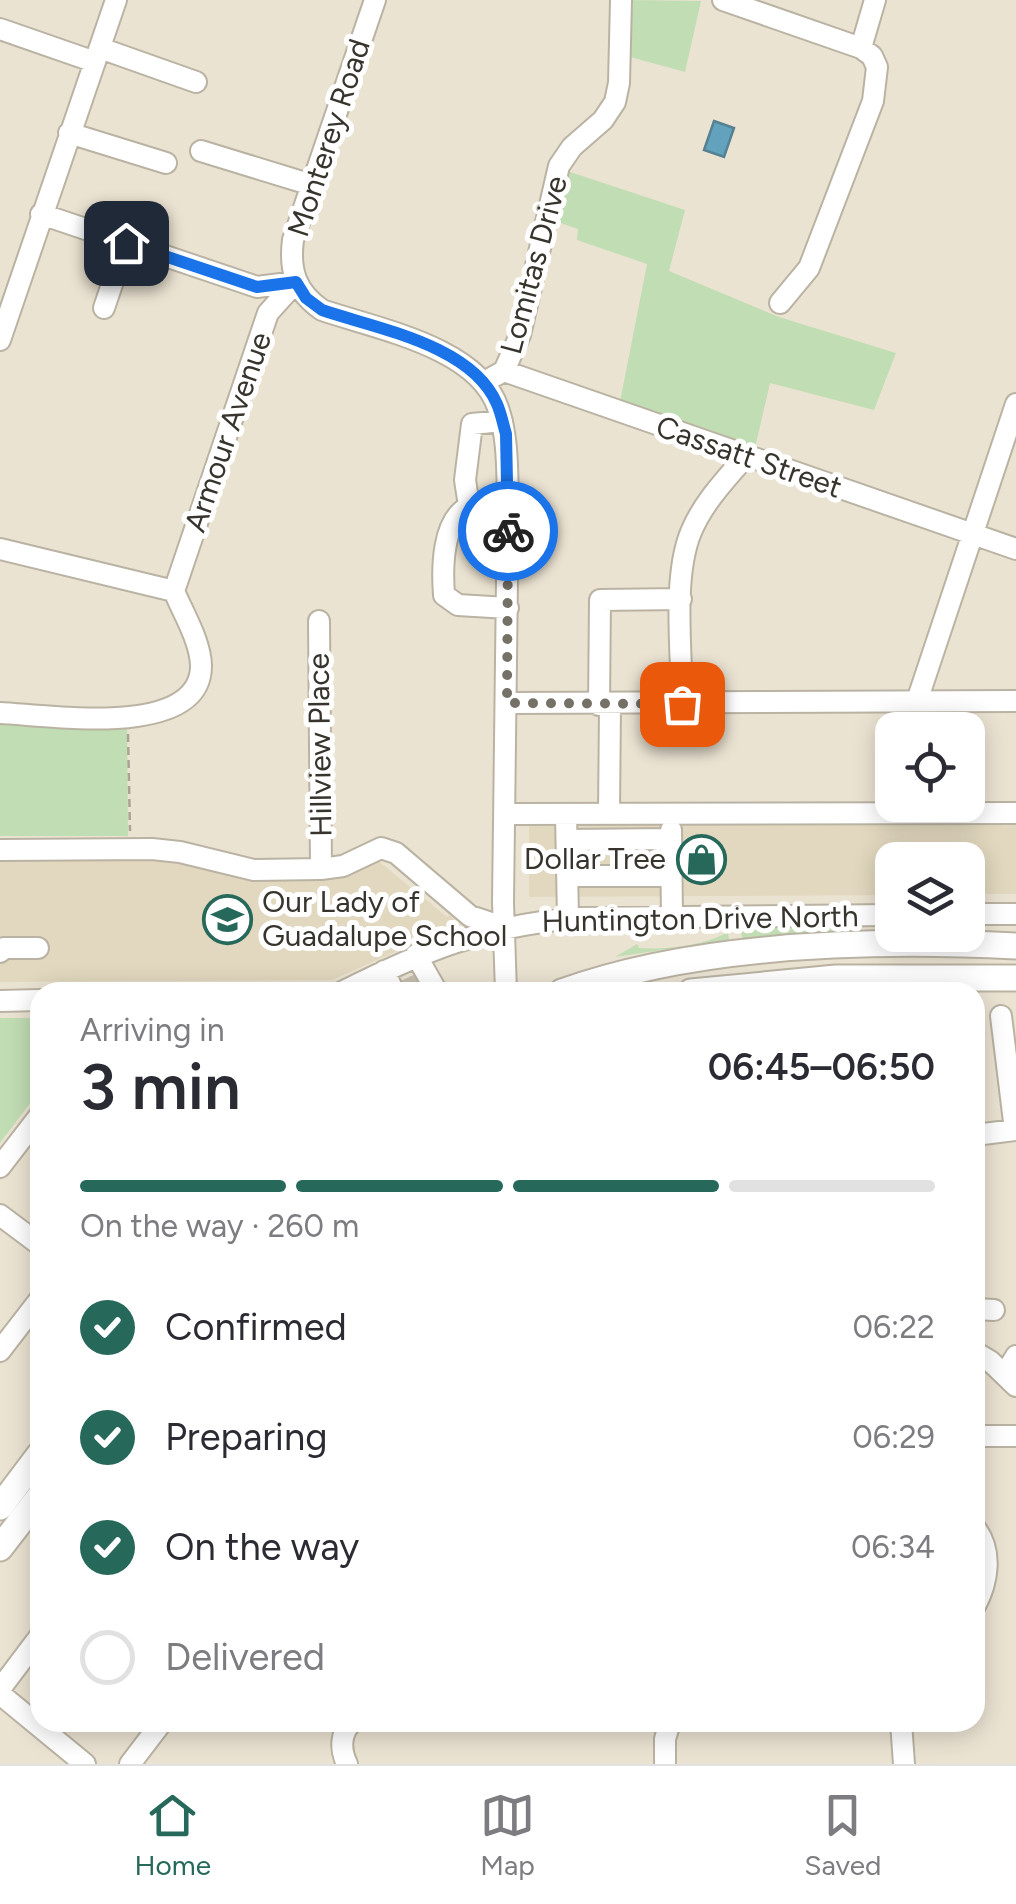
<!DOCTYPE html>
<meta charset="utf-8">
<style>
body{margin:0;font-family:Figtree,sans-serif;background:#f2f2f3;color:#2b2b33;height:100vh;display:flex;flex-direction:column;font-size:38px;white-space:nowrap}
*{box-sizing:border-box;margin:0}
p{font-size:32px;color:#7c7c81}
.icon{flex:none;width:55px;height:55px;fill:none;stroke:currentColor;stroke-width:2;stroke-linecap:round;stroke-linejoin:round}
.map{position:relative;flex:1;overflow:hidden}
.sheet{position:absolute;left:30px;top:982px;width:955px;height:750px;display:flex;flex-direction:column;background:#fff;border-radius:30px;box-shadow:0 5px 25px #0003}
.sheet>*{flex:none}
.controls{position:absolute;left:875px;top:712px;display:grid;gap:20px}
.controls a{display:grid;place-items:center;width:110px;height:110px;border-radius:20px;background:#fff;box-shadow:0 5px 25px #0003;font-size:50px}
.pin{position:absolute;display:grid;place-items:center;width:85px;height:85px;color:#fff;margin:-42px;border-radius:20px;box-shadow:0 5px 15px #0006}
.courier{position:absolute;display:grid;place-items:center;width:100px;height:100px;margin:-50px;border:8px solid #1a73e8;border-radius:50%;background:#fff;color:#222;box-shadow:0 2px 12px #0007}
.summary em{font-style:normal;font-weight:600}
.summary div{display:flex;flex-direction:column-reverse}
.summary{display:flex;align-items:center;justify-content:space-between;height:170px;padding:0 50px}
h1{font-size:65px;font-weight:600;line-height:75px}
.bar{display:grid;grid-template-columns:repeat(4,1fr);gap:15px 10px;align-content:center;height:120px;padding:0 50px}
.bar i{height:12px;border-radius:8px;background:#e1e1e2}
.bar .selected{background:#26695a}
.bar p{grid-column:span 4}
ol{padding:0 50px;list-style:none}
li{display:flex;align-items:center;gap:30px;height:110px}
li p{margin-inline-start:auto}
li .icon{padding:10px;border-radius:50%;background:#26695a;color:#fff;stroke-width:4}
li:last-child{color:#7c7c81}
li i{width:55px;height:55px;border:5px solid #e1e1e2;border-radius:50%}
.tabs{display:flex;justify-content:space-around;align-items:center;height:140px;border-top:2px solid #e1e1e2;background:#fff;font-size:28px;color:#7c7c81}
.tabs a{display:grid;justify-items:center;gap:5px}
.tabs .selected{color:#26695a}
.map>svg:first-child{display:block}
</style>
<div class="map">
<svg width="1016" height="1764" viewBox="0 0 1016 1764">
<rect width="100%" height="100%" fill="#ebe3d2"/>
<path fill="#e2d8bf" d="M 1016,818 L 1016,894 L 968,894 L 968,860 L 892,860 L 892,895 L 529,897 L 529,821 Z
M 158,858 L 246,879 L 337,879 L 377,860 L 447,917 L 450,915 L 458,924 L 332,980 L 0,982 L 0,859 Z"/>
<path fill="#c1ddb3" d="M 625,0 L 701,1 L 685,72 L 623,55 Z
M 561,169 L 685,210 L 669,271 L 779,317 L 896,353 L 874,410 L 770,383 L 755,448 L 620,402 L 647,264 L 577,240 L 578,229 L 552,220 Z
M 0,719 L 127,723 L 128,836 L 0,836 Z
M 837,924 L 837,931 L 742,939 L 741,928 Z
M 728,932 L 729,940 L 615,957 L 637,944 L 639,948 C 663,950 704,946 728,932 Z
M 0,1018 L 40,1018 L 40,1090 L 0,1143 Z"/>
<path fill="#62a2bd" stroke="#558192" stroke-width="2.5" d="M 714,121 L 734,128 L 724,157 L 704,150 Z"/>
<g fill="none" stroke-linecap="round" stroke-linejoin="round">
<path stroke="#c7c0b1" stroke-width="20" stroke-dasharray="20 10" stroke-linecap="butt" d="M 401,992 L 422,982"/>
<defs>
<path id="minor" d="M 375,0 L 293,240 C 289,271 296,292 322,310 C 377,329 478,347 498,408 C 508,437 507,469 508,499 L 503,903 L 506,992
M 723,0 L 861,48
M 0,29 L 95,62
M 100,48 L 196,82
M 69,133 L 166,163
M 201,151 L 312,185
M 41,214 L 257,287 L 296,282
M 780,303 L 809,268 L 873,101 L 877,67 L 872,56 L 861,48 L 875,0
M 104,308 L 126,243
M 0,340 L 116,0
M 504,371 L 520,335 L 559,166 L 572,147 L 603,120 L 615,102 L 619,83 L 621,0
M 484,382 L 504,371 L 1016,549
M 508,499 C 496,501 478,501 468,507 C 442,521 442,569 444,595 L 458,605 L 508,608
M 469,506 L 465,480 L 472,424 L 502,421
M 0,549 L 174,591
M 319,621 L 321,869
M 917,701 L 1016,404
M 507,703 L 1016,701
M 682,704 C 682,654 672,578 691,532 C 703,503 725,480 746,456
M 599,705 L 600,600 L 681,599
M 0,713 C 47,715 202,740 201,665 C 200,640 183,613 174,591 L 268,313 L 296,282
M 507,814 L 1016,813
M 566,814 L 568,919
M 609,814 L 610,705
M 671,830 L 672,918
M 567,840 L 671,839
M 0,850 L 152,849 L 180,852 L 254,870 L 321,869 L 343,866 L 381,848 L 396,853 L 470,916 L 503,927
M 567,876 L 671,876
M 968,914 L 1016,914
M 0,952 L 4,948 L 38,948
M 416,955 L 437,992
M 384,971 L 394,992
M 342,992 C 423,951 484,926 576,918 L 892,915
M 0,1001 L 40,1000
M 1001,1016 L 1015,1130
M 975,1135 L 1016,1130
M 0,1167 L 40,1115
M 0,1215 L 40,1245
M 975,1309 L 994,1310
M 0,1351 L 40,1299
M 975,1352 L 990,1361 L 1016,1386
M 1005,1374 L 1016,1356
M 975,1436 L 1016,1436
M 975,1528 C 993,1551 988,1582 975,1606
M 0,1689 L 40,1636
M 0,1694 L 85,1764
M 901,1722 L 904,1764
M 130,1764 L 162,1722
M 347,1764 C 340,1750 340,1733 352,1722
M 665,1764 L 665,1739 L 670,1722"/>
<path id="major" d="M 562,992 C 698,943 872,939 1016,946
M 691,992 L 836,978 L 1016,978
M 0,1507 L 40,1454
M 0,1548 L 40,1496"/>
</defs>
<use href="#minor" stroke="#bab3a3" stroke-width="24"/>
<use href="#major" stroke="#bab3a3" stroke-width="29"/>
<path stroke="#a9a396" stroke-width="2.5" stroke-dasharray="8 5" stroke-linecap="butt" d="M 128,734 L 130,831"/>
<use href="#minor" stroke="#fff" stroke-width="20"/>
<use href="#major" stroke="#fff" stroke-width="25"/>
</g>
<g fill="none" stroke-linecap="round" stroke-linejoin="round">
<path stroke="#767167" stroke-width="10" stroke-dasharray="0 18" d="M 508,531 L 507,703 L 682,704"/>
<path stroke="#1a73e8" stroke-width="12" d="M 126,243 L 257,287 L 296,282 L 306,298 L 322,310 C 378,329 472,345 497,404 C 501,413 503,424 506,434 L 508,531"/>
</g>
<defs>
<symbol id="shop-ring" viewBox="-11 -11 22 22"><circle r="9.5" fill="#fff" stroke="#26695a" stroke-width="1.5"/><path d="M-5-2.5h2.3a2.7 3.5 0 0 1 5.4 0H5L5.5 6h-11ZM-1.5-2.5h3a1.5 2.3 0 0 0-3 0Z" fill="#26695a"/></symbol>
<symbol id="school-ring" viewBox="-11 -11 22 22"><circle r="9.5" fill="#fff" stroke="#26695a" stroke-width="1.5"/><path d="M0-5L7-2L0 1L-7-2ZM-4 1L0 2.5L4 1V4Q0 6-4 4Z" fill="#26695a"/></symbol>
</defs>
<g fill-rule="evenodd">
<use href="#shop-ring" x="674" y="832" width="55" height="55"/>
<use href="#school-ring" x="200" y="892" width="55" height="55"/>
</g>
<g text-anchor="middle" stroke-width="10" stroke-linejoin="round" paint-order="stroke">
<g font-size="30" fill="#37342d" stroke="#fff">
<text transform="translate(329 138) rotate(-72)" y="10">Monterey Road</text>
<text transform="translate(534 265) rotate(-75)" y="10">Lomitas Drive</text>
<text transform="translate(228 432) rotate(-71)" y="10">Armour Avenue</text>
<text transform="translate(749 457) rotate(19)" y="10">Cassatt Street</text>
<text transform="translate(320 745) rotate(-91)" y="10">Hillview Place</text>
<text transform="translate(700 919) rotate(-1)" y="10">Huntington Drive North</text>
</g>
<g font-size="30" fill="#37342d" stroke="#fff" text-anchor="end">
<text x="666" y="869">Dollar Tree</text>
<text x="262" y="912" text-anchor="start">Our Lady of<tspan x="262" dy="34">Guadalupe School</tspan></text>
</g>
</g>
</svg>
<div class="controls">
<a><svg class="icon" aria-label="locate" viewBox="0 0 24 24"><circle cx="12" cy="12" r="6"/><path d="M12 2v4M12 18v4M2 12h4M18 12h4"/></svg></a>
<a><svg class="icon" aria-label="layers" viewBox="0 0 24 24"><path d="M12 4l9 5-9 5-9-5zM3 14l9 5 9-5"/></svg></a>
</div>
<div class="pin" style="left:682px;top:704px;background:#ea580c"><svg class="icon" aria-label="bag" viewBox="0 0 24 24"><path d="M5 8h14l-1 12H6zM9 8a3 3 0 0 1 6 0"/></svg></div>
<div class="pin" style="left:126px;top:243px;background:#1f2937"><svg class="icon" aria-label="home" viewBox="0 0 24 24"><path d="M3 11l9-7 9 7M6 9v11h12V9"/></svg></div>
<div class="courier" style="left:508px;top:531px"><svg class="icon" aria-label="bike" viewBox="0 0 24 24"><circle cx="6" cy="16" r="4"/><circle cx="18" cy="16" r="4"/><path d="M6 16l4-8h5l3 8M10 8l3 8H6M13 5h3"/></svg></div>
<section class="sheet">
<div class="summary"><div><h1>3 min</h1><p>Arriving in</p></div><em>06:45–06:50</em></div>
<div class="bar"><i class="selected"></i><i class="selected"></i><i class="selected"></i><i></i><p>On the way · 260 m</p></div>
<ol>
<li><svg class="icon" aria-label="check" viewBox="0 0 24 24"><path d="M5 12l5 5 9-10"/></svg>Confirmed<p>06:22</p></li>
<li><svg class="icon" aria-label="check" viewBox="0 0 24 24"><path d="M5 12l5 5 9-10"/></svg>Preparing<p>06:29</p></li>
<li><svg class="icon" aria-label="check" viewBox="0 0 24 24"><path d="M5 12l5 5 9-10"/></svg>On the way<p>06:34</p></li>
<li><i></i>Delivered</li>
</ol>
</section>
</div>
<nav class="tabs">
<a class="selected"><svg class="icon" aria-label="home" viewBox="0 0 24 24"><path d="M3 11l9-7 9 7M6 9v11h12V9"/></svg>Home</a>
<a><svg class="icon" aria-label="map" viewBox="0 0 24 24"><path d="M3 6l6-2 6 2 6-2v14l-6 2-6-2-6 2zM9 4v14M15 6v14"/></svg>Map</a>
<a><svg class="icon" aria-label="saved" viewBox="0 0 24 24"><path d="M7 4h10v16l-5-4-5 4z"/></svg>Saved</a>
</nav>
